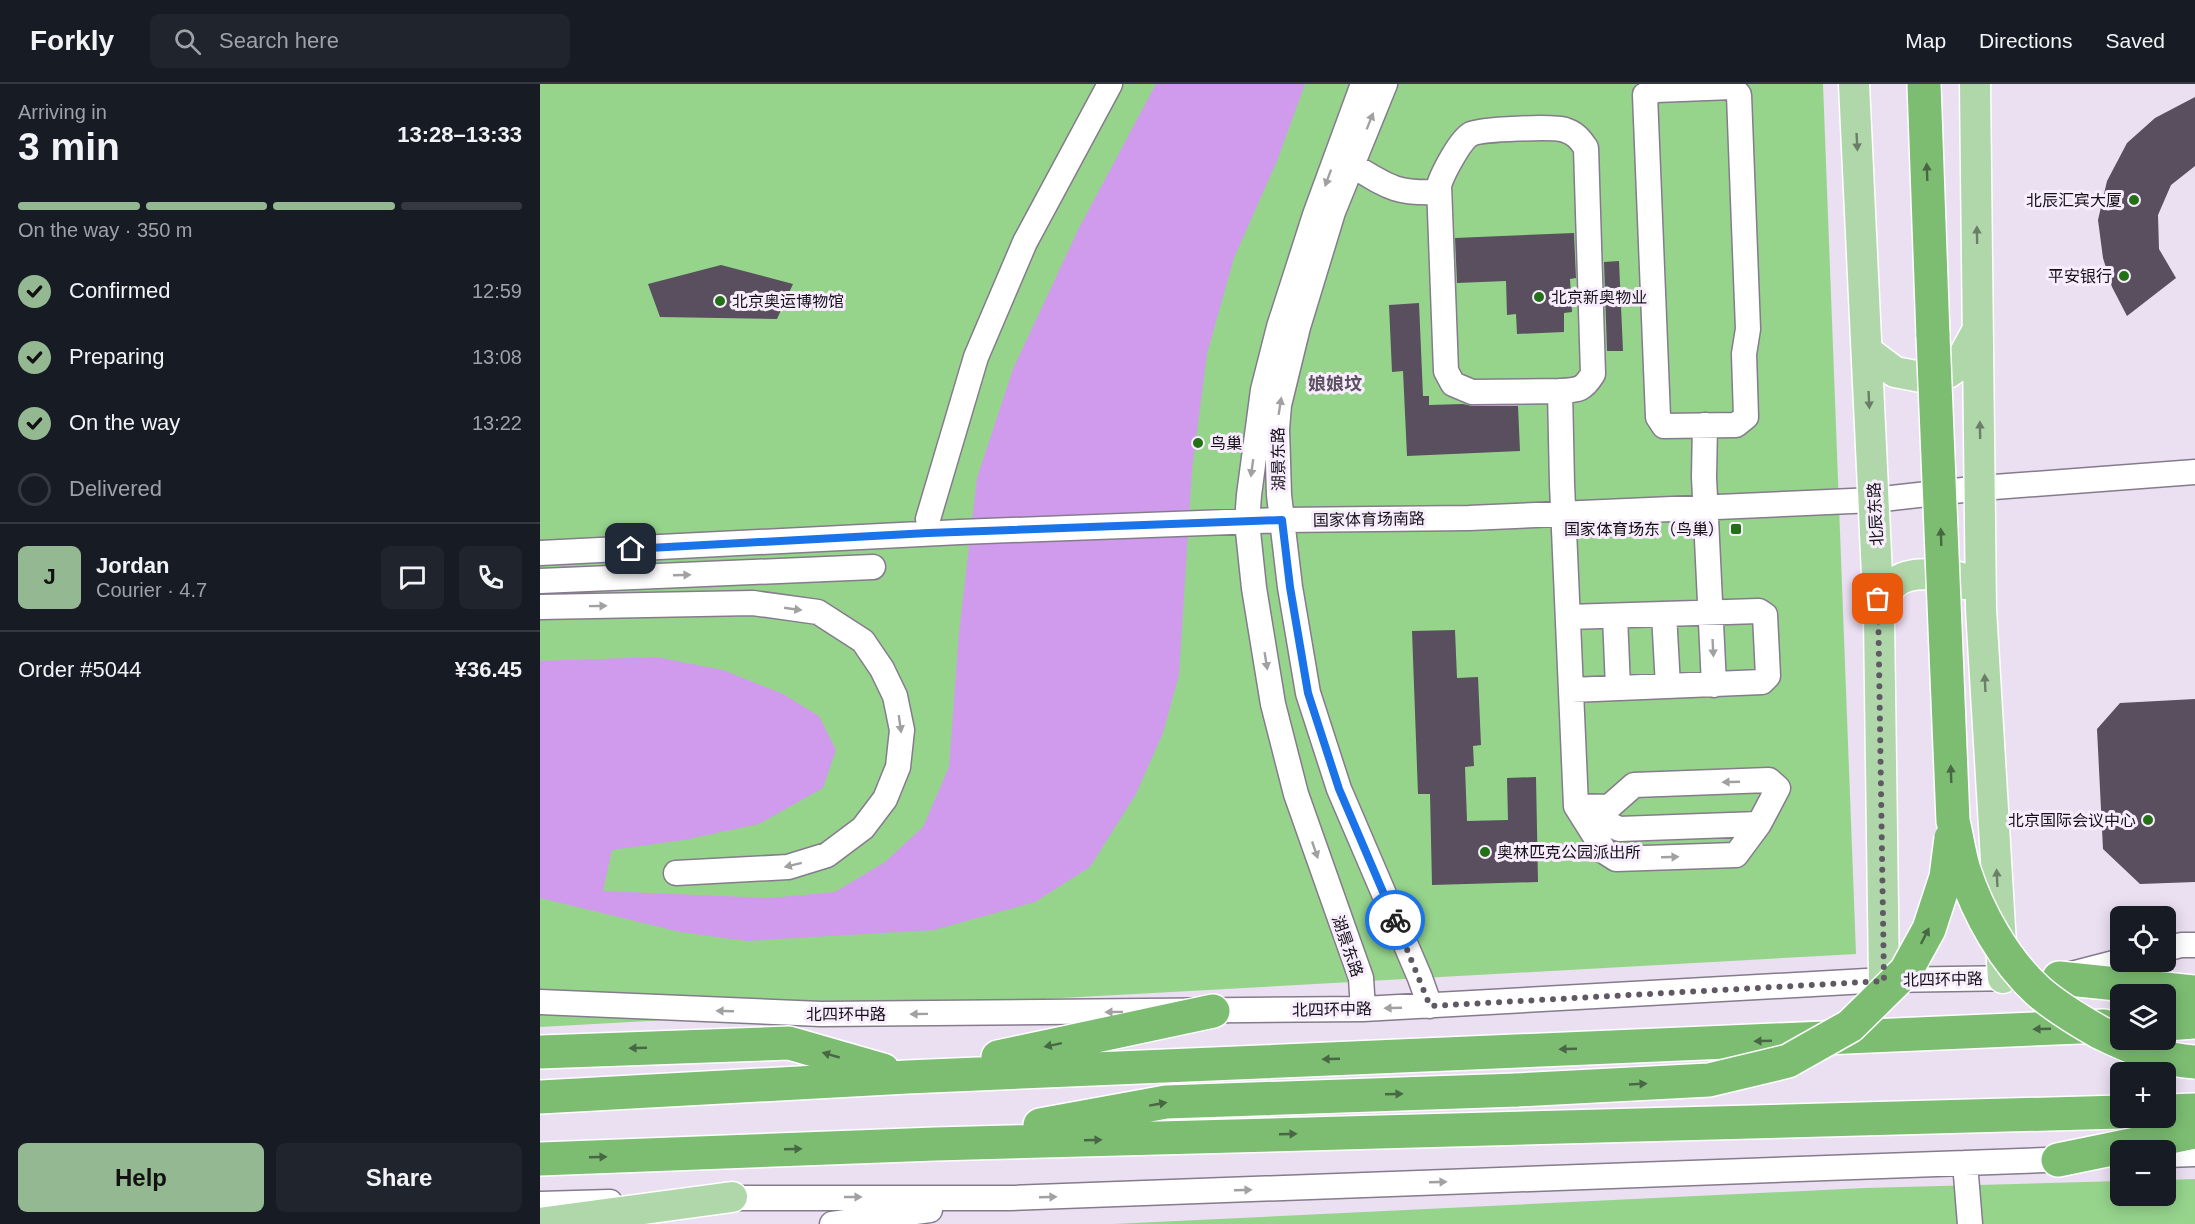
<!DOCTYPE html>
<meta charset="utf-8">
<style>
body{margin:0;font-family:Arial,"Noto Sans SC",sans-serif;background:#20242c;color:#f1f3f6;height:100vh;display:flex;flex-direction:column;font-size:22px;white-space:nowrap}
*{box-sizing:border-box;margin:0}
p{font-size:20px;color:#9ea1a6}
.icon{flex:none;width:33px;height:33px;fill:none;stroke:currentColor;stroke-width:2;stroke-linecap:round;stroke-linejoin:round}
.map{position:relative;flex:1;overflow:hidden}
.details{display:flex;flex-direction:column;background:#171b24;width:540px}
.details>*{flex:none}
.buttons{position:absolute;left:1570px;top:822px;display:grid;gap:12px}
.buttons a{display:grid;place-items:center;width:66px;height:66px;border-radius:9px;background:#171b24;box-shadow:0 3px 15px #0003;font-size:30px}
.pin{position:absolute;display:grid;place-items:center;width:51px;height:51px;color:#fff;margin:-26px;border-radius:12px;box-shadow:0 3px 9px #0006}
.courier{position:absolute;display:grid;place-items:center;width:60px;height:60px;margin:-30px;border:4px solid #1a73e8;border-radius:50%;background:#fff;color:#222;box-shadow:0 2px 8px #0007}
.overview em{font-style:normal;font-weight:700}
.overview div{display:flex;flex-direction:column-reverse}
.overview{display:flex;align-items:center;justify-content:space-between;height:102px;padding:0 18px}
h1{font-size:39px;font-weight:700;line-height:45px}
.bar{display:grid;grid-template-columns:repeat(4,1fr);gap:9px 6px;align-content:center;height:72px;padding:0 18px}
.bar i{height:8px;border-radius:4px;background:#363941}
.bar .current{background:#94b892}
.bar p{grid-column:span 4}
.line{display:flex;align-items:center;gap:15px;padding:0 18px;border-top:2px solid #363941}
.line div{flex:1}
.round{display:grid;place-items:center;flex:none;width:63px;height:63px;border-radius:9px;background:#20242c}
ol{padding:0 18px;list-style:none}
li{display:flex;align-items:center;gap:18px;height:66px}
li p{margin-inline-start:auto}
li .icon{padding:6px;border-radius:50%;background:#94b892;color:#111;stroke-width:4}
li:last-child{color:#9ea1a6}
li i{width:33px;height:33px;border:3px solid #363941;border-radius:50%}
.action{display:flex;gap:12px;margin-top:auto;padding:12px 18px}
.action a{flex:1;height:69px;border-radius:9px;background:#94b892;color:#111;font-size:24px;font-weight:700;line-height:69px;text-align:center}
.action a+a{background:#20242c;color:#f1f3f6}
header{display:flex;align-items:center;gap:36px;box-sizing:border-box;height:84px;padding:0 30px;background:#171b24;border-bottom:2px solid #363941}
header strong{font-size:28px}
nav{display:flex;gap:33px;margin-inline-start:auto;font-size:21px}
.search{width:420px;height:54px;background:#20242c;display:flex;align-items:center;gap:15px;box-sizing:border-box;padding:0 21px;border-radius:9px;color:#9ea1a6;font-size:22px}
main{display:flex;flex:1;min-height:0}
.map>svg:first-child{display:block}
</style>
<header>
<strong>Forkly</strong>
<div class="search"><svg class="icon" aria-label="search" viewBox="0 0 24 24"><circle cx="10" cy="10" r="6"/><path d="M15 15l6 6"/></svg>Search here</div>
<nav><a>Map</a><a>Directions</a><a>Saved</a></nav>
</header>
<main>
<section class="details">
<div class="overview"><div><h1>3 min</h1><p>Arriving in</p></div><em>13:28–13:33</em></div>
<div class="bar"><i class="current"></i><i class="current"></i><i class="current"></i><i></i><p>On the way · 350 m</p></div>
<ol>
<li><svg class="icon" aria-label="check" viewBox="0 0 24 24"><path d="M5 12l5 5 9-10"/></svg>Confirmed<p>12:59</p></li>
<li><svg class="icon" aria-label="check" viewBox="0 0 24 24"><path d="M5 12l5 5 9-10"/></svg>Preparing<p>13:08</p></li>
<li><svg class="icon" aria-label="check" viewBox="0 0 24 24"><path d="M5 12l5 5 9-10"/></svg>On the way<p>13:22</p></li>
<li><i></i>Delivered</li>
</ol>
<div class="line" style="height:108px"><b class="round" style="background:#94b892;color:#111">J</b><div><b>Jordan</b><p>Courier · 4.7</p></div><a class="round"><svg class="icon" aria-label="chat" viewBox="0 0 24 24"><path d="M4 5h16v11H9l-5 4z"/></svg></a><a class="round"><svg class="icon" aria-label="phone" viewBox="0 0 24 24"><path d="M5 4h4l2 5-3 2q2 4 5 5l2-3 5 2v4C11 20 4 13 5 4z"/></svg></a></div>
<div class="line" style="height:78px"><div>Order #5044</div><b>¥36.45</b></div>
<div class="action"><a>Help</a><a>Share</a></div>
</section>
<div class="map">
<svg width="1655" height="1140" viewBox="0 0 1655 1140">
<rect width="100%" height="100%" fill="#ebdff2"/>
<path fill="#96d48c" d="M 0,0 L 1283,0 L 1316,870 L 0,943 Z
M 1655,1095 L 1655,1140 L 573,1140 L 1325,1104 L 1581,1097 L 1581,1112 L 1626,1112 L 1626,1096 Z"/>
<path fill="#d09bed" d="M 616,0 L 765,0 L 737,77 L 694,174 L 667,270 L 652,386 L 639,591 L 623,649 L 596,710 L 550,783 L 495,818 L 394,846 L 206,857 L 140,848 L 0,814 L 0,577 L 116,573 L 183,586 L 243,610 L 279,632 L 296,666 L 283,704 L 219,740 L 144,756 L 72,766 L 63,807 L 230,814 L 295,808 L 345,778 L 383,743 L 409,683 L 419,548 L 437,394 L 473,285 L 539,144 Z"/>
<path fill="#594f5f" d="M 1655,13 L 1655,82 L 1631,101 L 1618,131 L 1619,165 L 1636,194 L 1587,232 L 1572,203 L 1563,174 L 1558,136 L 1567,97 L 1587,59 L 1615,34 Z
M 1034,149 L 1036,194 L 1030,195 L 1032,228 L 1024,229 L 1024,248 L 977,250 L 976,230 L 967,231 L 966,197 L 917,199 L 915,154 Z
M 1079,177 L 1083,267 L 1067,267 L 1064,178 Z
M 181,181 L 253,200 L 237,235 L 120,233 L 108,200 Z
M 879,219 L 883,312 L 889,312 L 889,321 L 923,320 L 932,322 L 978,322 L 980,367 L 867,372 L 863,287 L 852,288 L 849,221 Z
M 915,546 L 917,594 L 938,593 L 941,661 L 933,662 L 934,682 L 925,683 L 927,737 L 968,736 L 967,694 L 996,693 L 998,798 L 892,801 L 890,710 L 878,710 L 872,547 Z
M 1655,615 L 1655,798 L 1600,800 L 1563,765 L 1557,645 L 1580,619 Z"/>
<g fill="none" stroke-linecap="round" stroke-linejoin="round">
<defs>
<path id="minor" d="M 823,0 L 775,131 L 739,243 L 723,306 L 709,411 L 707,438 L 714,504 L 733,620 L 756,710 L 821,894 L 823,925
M 845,0 L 793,128 L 758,243 L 739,321 L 737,345 L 739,411 L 750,503 L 768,609 L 799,705 L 880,894 L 890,922
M 1192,3 L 1199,11 L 1208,245 L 1204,270 L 1206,333 L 1196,341 L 1124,342 L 1118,333 L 1105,11 L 1116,6 Z
M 812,81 C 848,103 856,110 899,108
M 1020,307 L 932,308 L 913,300 L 906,287 L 899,101 C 903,89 920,56 931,50 C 941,45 1014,42 1025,46 C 1035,49 1040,55 1046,64 L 1053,290 C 1043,306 1039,306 1020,307 L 1022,400 L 1036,722 L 1065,768 L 1076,775 L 1196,771 L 1219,740 L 1238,704 L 1229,696 L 1094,701 L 1069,723 L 1036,722
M 1165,341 L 1164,393 L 1174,601
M 388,435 L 436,273 L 485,158 L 570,0
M 0,469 L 420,448 L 742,436 L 929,434 L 1334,416 L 1441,404 L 1655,388
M 0,497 L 333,483
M 0,523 L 213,519 L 278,528 L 323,557 L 342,585 L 355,612 L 362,646 L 358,683 L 345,715 L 323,744 L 287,771 L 248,783 L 136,789
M 1124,530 L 1128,602
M 1075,532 L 1078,604
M 1028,533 L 1219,527 L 1225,531 L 1228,592 L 1222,598 L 1031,606
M 1041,725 L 1079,745 L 1219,740
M 1626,865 L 1641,861 L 1655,861
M 1531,890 L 1581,877
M 0,918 L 281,930 L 823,925 L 1344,896 L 1479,894
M 1626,1071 L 1655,1070
M 1425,1079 L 1430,1140
M 173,1114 L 469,1114 L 1533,1075
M 0,1120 L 70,1118
M 292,1140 L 390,1126"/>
<path id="major" d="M 1314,0 L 1339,534 L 1344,896
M 1435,0 L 1441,525 L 1463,894
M 1327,267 L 1355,288 L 1381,293 L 1408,289 L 1418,282 L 1437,247
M 1340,531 C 1343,523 1344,510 1350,504 C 1365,484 1396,491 1418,493 L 1424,500
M 0,1139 L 192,1113"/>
<path id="highway" d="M 1384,0 L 1393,252
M 1519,894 L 1655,908
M 1626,940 L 1655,938
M 0,968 L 249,959 L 343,986
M 458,973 L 673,927
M 0,1013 L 367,993 L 1564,942
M 1626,1027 L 1655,1026
M 500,1041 L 626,1018 L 977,1006
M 0,1075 L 395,1060 L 1581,1028
M 1518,1076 L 1655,1048"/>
</defs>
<use href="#minor" stroke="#857b8c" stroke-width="27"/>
<use href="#major" stroke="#fff" stroke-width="33"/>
<use href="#highway" stroke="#fff" stroke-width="36"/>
<use href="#minor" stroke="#fff" stroke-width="24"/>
<use href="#major" stroke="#b0d7aa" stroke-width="30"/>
<use href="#highway" stroke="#7cbd72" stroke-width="33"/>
<defs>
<path id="highway-bridge" d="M 1393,252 L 1413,737 C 1417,753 1419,770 1424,786 C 1438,829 1464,876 1498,907 C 1516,923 1538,936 1559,948 C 1589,963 1621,976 1655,978
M 977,1006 L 1169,996 L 1248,977 L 1310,942 L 1366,887 L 1389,845 L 1406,793 L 1411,754"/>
</defs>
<use href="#highway-bridge" stroke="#fff" stroke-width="36" stroke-linecap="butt"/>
<use href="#highway-bridge" stroke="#7cbd72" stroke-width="33"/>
</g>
<defs><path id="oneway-solid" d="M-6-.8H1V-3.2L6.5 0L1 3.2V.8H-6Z" transform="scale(1.5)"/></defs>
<g fill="#a1a0a2">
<use href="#oneway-solid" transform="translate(830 37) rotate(-68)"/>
<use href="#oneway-solid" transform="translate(788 94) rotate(110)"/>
<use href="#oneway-solid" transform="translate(740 322) rotate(-81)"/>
<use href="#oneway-solid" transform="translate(712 384) rotate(98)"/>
<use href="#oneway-solid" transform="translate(142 491) rotate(-2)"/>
<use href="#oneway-solid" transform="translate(58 522) rotate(-1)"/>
<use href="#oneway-solid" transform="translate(253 525) rotate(8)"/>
<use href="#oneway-solid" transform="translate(1173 564) rotate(87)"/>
<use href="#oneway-solid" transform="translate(726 577) rotate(81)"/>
<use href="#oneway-solid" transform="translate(360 640) rotate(82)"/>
<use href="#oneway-solid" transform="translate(1191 698) rotate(178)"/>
<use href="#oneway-solid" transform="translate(775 766) rotate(71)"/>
<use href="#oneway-solid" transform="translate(1130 773) rotate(-2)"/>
<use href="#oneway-solid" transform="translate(253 781) rotate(166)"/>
<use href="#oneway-solid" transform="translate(853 924) rotate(178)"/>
<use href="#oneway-solid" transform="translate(185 927) rotate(-178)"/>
<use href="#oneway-solid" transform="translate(574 928) rotate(179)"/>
<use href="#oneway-solid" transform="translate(379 930) rotate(179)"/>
<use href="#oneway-solid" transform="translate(898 1098) rotate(-2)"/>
<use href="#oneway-solid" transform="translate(703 1106) rotate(-2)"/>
<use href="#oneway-solid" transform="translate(313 1113)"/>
<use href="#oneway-solid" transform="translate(508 1113) rotate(-2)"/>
</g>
<g fill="#6a7e68">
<use href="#oneway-solid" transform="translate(1317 58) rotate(87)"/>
<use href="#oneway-solid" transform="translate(1437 151) rotate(-91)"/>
<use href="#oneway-solid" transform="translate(1329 316) rotate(87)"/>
<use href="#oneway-solid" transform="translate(1440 346) rotate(-91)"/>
<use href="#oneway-solid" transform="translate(1445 599) rotate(-93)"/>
<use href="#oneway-solid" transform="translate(1457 794) rotate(-93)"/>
</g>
<g fill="#486744">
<use href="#oneway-solid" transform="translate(1387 88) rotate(-92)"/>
<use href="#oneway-solid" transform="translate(1401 453) rotate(-92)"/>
<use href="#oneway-solid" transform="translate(1411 690) rotate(-92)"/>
<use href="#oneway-solid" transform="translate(1385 852) rotate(-63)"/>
<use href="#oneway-solid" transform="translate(1502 945) rotate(178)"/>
<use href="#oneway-solid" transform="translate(1223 957) rotate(178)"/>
<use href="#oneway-solid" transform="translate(513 961) rotate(168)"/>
<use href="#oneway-solid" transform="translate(98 964) rotate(178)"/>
<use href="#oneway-solid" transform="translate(1028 965) rotate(178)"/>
<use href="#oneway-solid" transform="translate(291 971) rotate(-164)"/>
<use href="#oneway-solid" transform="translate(791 975) rotate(178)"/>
<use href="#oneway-solid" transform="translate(1098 1000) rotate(-3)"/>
<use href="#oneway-solid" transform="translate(854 1010) rotate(-2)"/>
<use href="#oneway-solid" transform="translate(618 1020) rotate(-10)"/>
<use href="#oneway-solid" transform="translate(748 1050) rotate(-2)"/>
<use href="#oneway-solid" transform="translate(553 1056) rotate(-2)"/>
<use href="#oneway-solid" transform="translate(253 1065) rotate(-2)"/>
<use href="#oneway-solid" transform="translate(58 1073) rotate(-2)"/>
</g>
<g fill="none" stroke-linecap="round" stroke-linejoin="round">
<path stroke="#605964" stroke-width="6" stroke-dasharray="0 10.8" d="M 855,836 L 890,922 L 1344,897 L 1338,515"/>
<path stroke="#1a73e8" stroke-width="8" d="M 91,465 L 388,449 L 742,436 L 750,503 L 768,609 L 799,705 L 855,836"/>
</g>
<g fill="#237117" stroke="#f7edfd" stroke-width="2">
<circle cx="1594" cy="116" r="6"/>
<circle cx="1584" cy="192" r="6"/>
<circle cx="999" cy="213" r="6"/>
<circle cx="180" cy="217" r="6"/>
<circle cx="658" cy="359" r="6"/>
<rect x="1190" y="439" width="12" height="12" rx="3"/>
<circle cx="1608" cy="736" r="6"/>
<circle cx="945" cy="768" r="6"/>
</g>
<g text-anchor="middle" stroke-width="6" stroke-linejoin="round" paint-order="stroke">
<g font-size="16" fill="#151117" stroke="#f7edfd" text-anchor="end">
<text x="1582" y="122">北辰汇宾大厦</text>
<text x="1572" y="198">平安银行</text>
<text x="1011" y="219" text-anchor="start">北京新奥物业</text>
<text x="192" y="223" text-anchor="start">北京奥运博物馆</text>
<text x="670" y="365" text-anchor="start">鸟巢</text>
<text x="1184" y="451">国家体育场东（鸟巢）</text>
<text x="1596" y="742">北京国际会议中心</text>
<text x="957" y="774" text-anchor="start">奥林匹克公园派出所</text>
</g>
<g font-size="16" fill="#151117" stroke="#f7edfd">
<text transform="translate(738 375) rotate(-91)" y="6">湖景东路</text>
<text transform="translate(1335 430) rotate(-93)" y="6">北辰东路</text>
<text transform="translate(829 435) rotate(-1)" y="6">国家体育场南路</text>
<text transform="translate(808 862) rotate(71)" y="6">湖景东路</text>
<text transform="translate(1403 895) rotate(-1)" y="6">北四环中路</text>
<text transform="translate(792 925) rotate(-1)" y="6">北四环中路</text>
<text x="306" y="936">北四环中路</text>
</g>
<g font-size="18" font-weight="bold" fill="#5b5161" stroke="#f7edfd">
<text x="795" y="306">娘娘坟</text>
</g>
</g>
</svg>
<div class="buttons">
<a><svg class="icon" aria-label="locate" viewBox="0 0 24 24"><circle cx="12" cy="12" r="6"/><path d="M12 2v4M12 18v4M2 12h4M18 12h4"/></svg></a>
<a><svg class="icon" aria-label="layers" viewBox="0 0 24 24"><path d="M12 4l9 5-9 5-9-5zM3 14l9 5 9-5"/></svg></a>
<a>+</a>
<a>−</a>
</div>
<div class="pin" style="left:1338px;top:515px;background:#ea580c"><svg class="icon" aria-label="bag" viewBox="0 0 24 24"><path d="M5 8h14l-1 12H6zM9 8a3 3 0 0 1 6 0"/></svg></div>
<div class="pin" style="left:91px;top:465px;background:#1f2937"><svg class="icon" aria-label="home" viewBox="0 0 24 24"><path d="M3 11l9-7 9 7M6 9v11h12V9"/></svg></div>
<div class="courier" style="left:855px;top:836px"><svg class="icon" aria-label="bike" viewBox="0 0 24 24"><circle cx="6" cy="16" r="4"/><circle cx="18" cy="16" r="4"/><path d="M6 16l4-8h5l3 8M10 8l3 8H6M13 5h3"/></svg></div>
</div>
</main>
